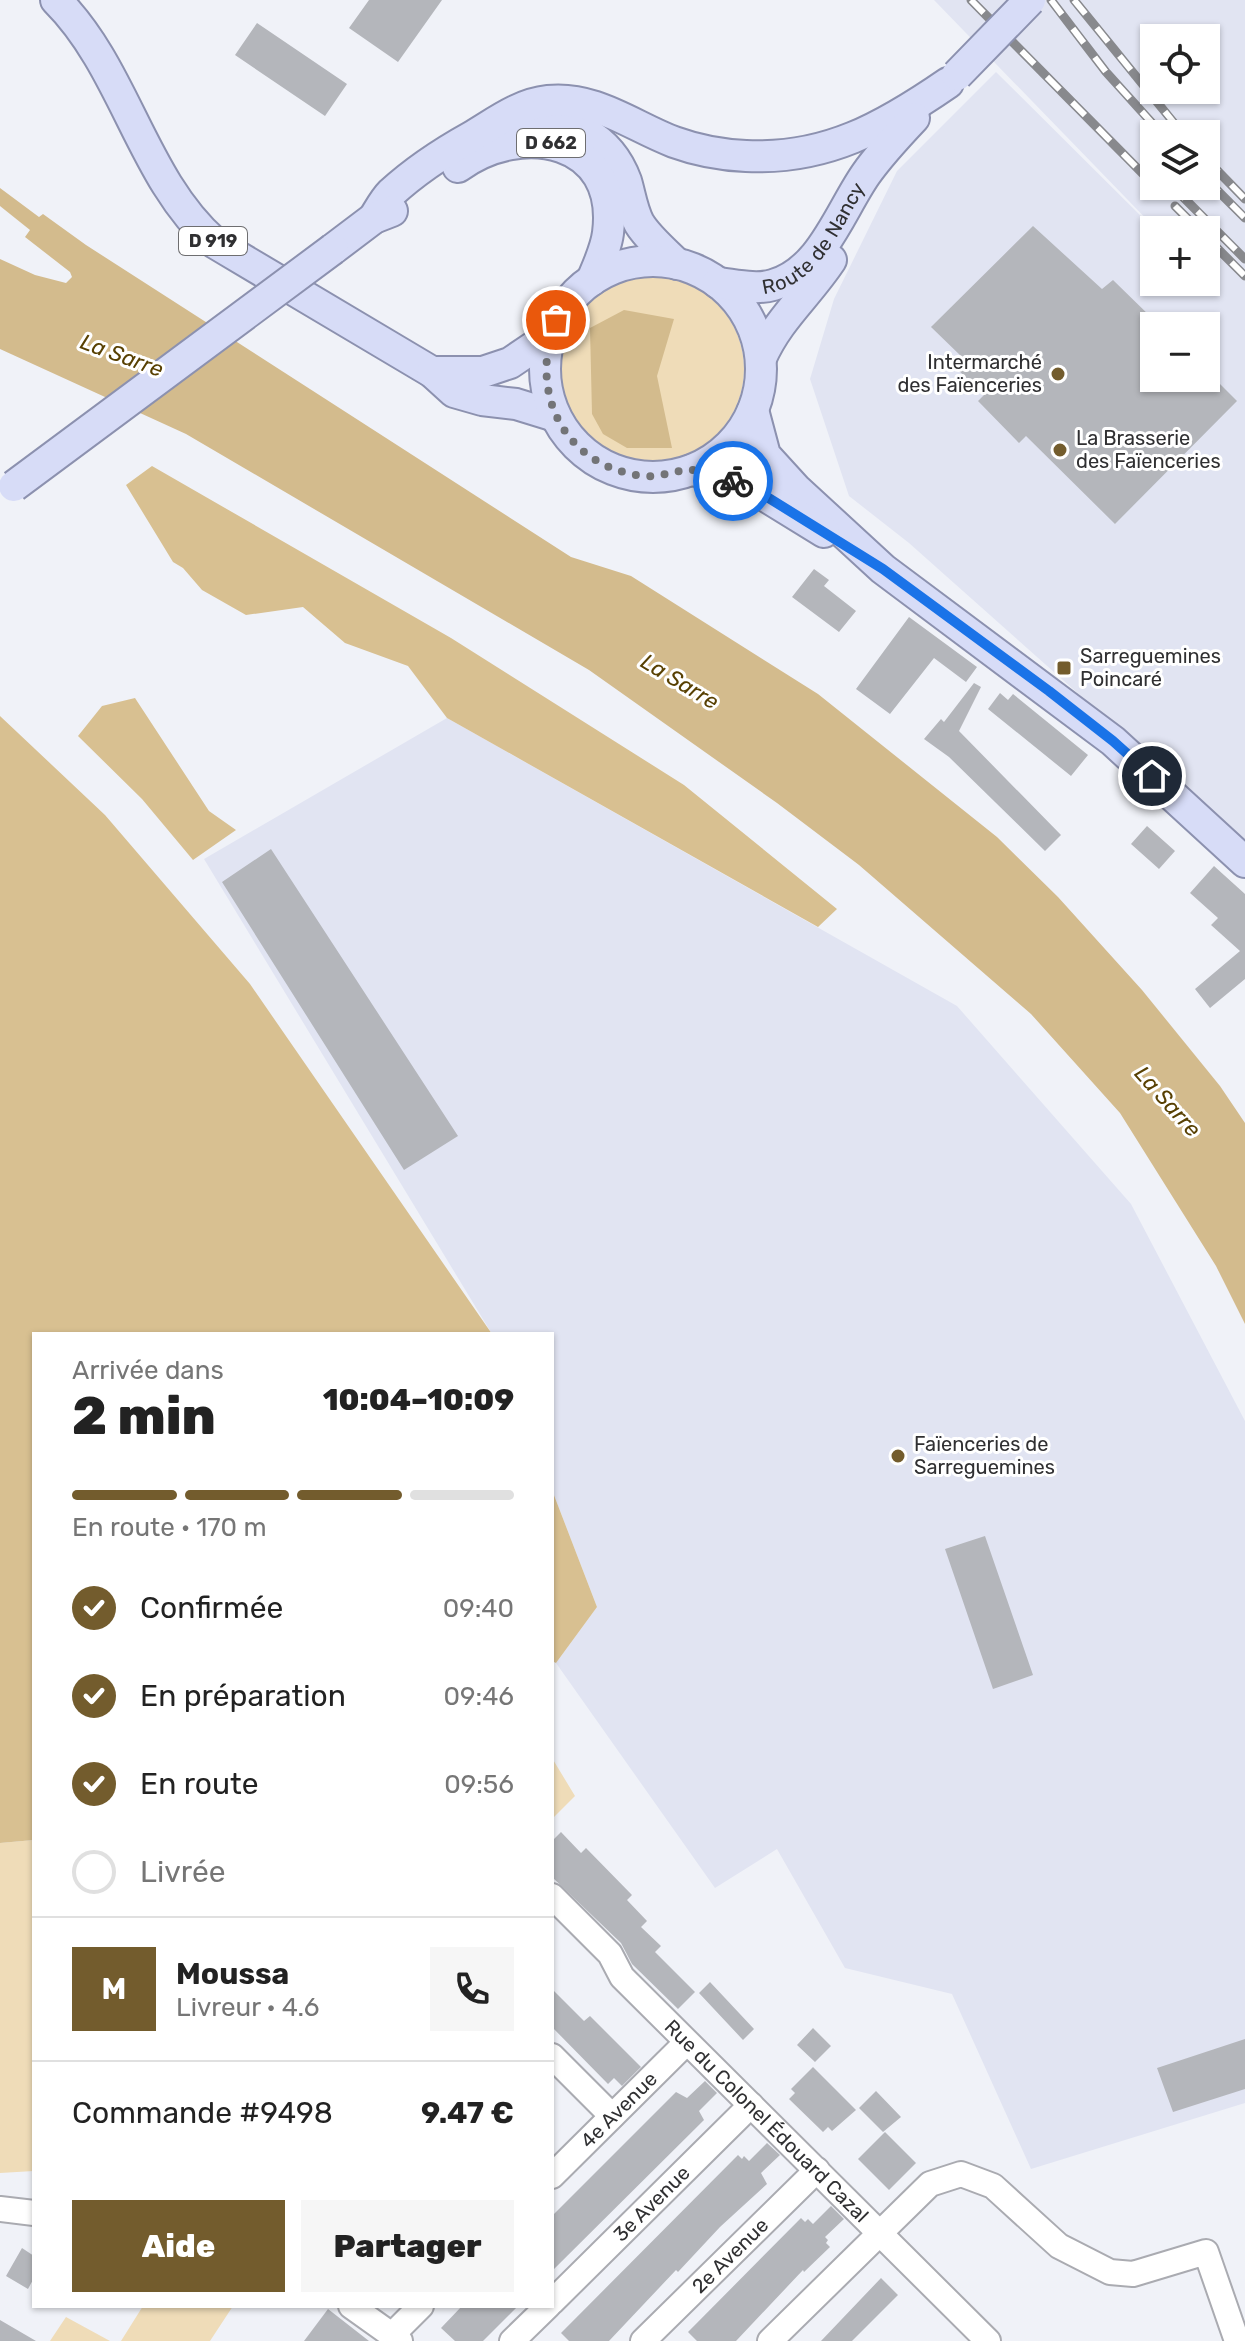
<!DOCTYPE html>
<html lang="fr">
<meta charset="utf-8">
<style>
body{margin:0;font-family:Rubik,sans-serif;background:#f6f6f6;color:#222;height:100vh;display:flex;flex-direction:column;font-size:30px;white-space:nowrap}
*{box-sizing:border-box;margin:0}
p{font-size:26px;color:#767676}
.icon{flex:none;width:44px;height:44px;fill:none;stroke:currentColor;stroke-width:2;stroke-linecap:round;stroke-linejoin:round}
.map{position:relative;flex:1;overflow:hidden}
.drawer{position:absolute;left:32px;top:1332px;width:522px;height:976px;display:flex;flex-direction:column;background:#fff;border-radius:0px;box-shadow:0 2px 6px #0004}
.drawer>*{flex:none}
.fabs{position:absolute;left:1140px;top:24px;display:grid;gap:16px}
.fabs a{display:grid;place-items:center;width:80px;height:80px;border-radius:0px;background:#fff;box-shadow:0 2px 6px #0004;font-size:40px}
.pin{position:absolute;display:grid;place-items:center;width:68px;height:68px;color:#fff;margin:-34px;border:4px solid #fff;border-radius:50%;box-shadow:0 2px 8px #0007}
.courier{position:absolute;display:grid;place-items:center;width:80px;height:80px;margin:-40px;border:6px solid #1a73e8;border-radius:50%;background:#fff;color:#222;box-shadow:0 2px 10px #0007}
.headline em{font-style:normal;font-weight:800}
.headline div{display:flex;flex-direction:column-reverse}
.headline{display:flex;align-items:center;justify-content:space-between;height:136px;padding:0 40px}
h1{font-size:52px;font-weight:800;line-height:60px}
.bar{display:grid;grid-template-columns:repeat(4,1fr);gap:12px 8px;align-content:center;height:96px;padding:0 40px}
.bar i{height:10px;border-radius:6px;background:#e0e0e0}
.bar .on{background:#735c2d}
.bar p{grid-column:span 4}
.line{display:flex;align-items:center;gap:20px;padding:0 40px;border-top:2px solid #e0e0e0}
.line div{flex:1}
.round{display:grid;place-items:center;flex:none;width:84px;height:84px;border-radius:0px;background:#f6f6f6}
ol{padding:0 40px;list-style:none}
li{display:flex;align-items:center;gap:24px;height:88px}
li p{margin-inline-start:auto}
li .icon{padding:8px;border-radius:50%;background:#735c2d;color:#fff;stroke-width:4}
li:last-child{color:#767676}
li i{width:44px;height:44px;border:4px solid #e0e0e0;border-radius:50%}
.primary-button{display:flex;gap:16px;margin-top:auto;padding:16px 40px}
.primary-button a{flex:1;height:92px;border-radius:0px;background:#735c2d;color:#fff;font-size:32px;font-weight:800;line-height:92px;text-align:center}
.primary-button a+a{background:#f6f6f6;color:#222}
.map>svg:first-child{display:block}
</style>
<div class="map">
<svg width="1245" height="2341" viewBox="0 0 1245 2341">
<rect width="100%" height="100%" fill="#f0f2f8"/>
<path fill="#e1e4f2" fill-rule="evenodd" d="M 934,0 L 1245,0 L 1245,842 L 909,543 L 849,496 L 810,379 L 834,299 L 897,171 L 996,72 L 1155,230 L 1154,282 L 1206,282 L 1206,230 L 1157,230 ZM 1154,38 L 1206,38 L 1206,90 L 1154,90 ZM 1154,134 L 1206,134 L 1206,186 L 1154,186 ZM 1154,326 L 1206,326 L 1206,378 L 1154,378 Z
M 447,718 L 957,1006 L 1131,1204 L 1245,1421 L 1245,2103 L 1031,2169 L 952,1994 L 845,1968 L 777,1849 L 715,1888 L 556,1663 L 597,1607 L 552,1490 L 552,1334 L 492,1334 L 204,859 Z"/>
<path fill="#efdcb8" d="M560 369a92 92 0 1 1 184 0a92 92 0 1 1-184 0Z
M 552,1758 L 575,1796 L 552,1819 Z
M 34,1840 L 34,2171 L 0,2173 L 0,1843 Z
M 143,2306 L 233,2306 L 210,2341 L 121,2341 Z
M 66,2317 L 110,2341 L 50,2341 Z"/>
<path fill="#d8c091" d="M 152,466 L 451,638 L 684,785 L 837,909 L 818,927 L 447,718 L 408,666 L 345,643 L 303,607 L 246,615 L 202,590 L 183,568 L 173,562 L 126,485 Z
M 135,698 L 209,811 L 236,830 L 193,860 L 142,799 L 78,736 L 102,706 Z
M 0,716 L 105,815 L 250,984 L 492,1334 L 34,1334 L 34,1840 L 0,1843 Z
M 552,1490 L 597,1607 L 556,1663 L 552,1661 Z"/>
<path fill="#d3bb8d" d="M 0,188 L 39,217 L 43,214 L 86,245 L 571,557 L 631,576 L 818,694 L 997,837 L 1058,897 L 1142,990 L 1220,1086 L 1245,1123 L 1245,1324 L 1216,1266 L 1120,1113 L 1031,1014 L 859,865 L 777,803 L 589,670 L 186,434 L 0,349 L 0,259 L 35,275 L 66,283 L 72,277 L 70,272 L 25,237 L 30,230 L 0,206 Z
M 624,310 L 674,319 L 657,376 L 672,448 L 627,448 L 603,434 L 592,414 L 590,328 Z"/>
<path fill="#b4b6bb" d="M 369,0 L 442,0 L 398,62 L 349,28 Z
M 257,23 L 347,84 L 325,116 L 235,55 Z
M 1033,226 L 1102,289 L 1113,280 L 1154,320 L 1154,378 L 1214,378 L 1237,401 L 1115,524 L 1026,436 L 1019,443 L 978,401 L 984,395 L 954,366 L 963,358 L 931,327 Z
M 814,569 L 829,580 L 824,586 L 856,611 L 839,632 L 792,597 Z
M 909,617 L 977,667 L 966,682 L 934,658 L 890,714 L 856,689 Z
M 974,683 L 981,687 L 959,731 L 1061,835 L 1045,851 L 949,757 L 924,739 L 941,719 L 944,722 Z
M 1000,693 L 1008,700 L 1013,694 L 1088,755 L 1071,776 L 988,709 Z
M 1147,826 L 1175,851 L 1159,869 L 1131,844 Z
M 271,849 L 458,1136 L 404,1170 L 222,882 Z
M 1214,866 L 1245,894 L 1245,979 L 1210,1008 L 1195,989 L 1240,951 L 1211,925 L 1218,918 L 1190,893 Z
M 985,1536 L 1033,1675 L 993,1689 L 945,1549 Z
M 561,1832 L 581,1853 L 586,1848 L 632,1895 L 627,1900 L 647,1921 L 641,1927 L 661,1946 L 655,1952 L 695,1992 L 678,2009 L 632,1964 L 621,1943 L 552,1877 L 552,1841 Z
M 710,1982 L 754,2029 L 743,2040 L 699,1993 Z
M 552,1989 L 584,2021 L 590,2016 L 641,2067 L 622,2086 L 614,2078 L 608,2084 L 552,2027 Z
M 813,2028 L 831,2046 L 815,2062 L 797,2045 Z
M 1245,2039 L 1245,2089 L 1173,2112 L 1157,2068 Z
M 813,2067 L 856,2110 L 832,2131 L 828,2127 L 823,2132 L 789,2099 L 795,2093 L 791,2089 Z
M 705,2081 L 717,2093 L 699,2111 L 704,2120 L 552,2271 L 552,2216 L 676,2092 L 687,2098 Z
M 876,2091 L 901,2117 L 883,2132 L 859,2108 Z
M 885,2132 L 916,2163 L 889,2190 L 858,2159 Z
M 767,2143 L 780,2155 L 761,2173 L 767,2184 L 720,2227 L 678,2272 L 676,2270 L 609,2341 L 569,2341 L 561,2333 L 738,2155 L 742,2159 L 744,2156 L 749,2161 Z
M 831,2206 L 844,2219 L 825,2237 L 828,2240 L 826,2243 L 830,2247 L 804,2272 L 803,2270 L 736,2341 L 697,2341 L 688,2332 L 801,2218 L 805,2222 L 808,2219 L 813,2224 Z
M 22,2248 L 34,2256 L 34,2278 L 28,2289 L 6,2276 Z
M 881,2278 L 898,2295 L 852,2341 L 821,2341 Z
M 462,2306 L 518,2306 L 483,2341 L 455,2341 L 441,2328 Z
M 328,2309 L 369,2341 L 304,2341 Z
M 0,2320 L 36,2341 L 0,2341 Z"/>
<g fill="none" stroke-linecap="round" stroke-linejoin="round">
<defs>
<g id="minor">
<path id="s1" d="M 552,1896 L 610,1954 L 622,1977 L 988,2341"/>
<path d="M 552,2056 L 612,2116"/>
<path id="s2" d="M 552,2176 L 686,2043"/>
<path d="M 0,2209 L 34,2213"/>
<path id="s3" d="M 552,2302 L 751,2105"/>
<path d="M 351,2306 L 400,2341"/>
<path d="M 392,2335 L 421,2306"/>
<path d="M 512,2341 L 548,2306"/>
<path id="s4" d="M 643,2341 L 817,2170"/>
<path d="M 770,2341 L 930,2184 L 961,2174 L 993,2186 L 1059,2246 L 1110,2272 L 1133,2274 L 1206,2252 L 1237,2341"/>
</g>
<g id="major">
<path d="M 56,0 C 126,70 141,178 215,243 L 432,372 L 454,392 L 482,400 L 516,404 L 555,416"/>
<path d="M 523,121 C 568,115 610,137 626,181 C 630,194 632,210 639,223 C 648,238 664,251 677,264"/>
<path d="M 458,167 C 522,120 620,139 608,233 C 606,249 598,266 592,280"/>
<path d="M 374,218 C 379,210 384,200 391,193 C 414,172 444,152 471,137 C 495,123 519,104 548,101 C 595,96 632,126 674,142 C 696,150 722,155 746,156 C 826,160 884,127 948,83"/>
<path d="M 333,249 L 374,218 L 392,211"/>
<circle cx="653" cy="369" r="108"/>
<path id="s5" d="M 718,283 C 736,285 756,290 773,285 C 821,272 840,211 866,174 C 880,154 897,136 914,118"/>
<path d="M 761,358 C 778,319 808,295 831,260"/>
<path d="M 432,372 L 483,372 L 510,363 L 550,336"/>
<path d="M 753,410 L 765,455 L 796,489 L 883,569 L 1113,741 L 1245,862"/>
<path d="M 692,470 L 722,477 L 751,487 L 824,532"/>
</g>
</defs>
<use href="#minor" stroke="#aaabb1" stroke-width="28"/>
<use href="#major" stroke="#8c91af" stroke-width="34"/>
<use href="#minor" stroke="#fff" stroke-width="24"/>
<use href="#major" stroke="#d7dcf7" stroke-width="30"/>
<defs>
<path id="rail" d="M 971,0 L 1154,185
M 1051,0 L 1106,72 L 1162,134
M 1074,0 L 1183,134
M 1206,159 L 1245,199
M 1206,179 L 1245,218
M 1172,186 L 1245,259
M 1175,206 L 1199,230
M 1206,237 L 1245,276"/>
</defs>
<use href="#rail" stroke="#88898d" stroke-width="9"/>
<use href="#rail" stroke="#fff" stroke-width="6" stroke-dasharray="18" stroke-linecap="butt"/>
<defs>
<path id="major-bridge" d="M 957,75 L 1030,0
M 14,486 L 333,249"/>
</defs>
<use href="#major-bridge" stroke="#8c91af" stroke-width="34" stroke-linecap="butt"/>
<use href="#major-bridge" stroke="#d7dcf7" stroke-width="30"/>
</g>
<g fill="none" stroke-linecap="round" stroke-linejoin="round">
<path stroke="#737477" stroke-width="8" stroke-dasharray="0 14.4" d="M 556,320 C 528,392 563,466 643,476 C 660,478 675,470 691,470 C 704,469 721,476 733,481"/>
<path stroke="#1a73e8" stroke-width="10" d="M 733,481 L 751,487 L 883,569 L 1049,691 L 1113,741 L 1152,776"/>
</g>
<g fill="#735c2d" stroke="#fff" stroke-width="3">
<circle cx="1058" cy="374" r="8"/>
<circle cx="1060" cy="450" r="8"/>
<rect x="1056" y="660" width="16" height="16" rx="4"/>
<circle cx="898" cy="1456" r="8"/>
</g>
<g text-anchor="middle" stroke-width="6" stroke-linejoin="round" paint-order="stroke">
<g fill="#fff" stroke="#6e6e70" stroke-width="2">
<rect x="517" y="129" width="68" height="28" rx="6"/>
<rect x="179" y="227" width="68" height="28" rx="6"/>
</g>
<g font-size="18" font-weight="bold" fill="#303032">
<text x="551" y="149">D 662</text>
<text x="213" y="247">D 919</text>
</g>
<g font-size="20" fill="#303032" stroke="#fff">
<text dy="7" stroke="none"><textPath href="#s5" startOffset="118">Route de Nancy</textPath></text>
<text dy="7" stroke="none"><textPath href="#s2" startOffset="94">4e Avenue</textPath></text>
<text dy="7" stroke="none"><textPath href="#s1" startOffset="312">Rue du Colonel Édouard Cazal</textPath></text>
<text dy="7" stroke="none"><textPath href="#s3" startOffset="140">3e Avenue</textPath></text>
<text dy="7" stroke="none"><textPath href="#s4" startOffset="122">2e Avenue</textPath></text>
</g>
<g font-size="20" fill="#303032" stroke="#fff" text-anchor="start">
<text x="1042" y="369" text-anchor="end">Intermarché<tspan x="1042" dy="23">des Faïenceries</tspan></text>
<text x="1076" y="445">La Brasserie<tspan x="1076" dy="23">des Faïenceries</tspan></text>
<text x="1080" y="663">Sarreguemines<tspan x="1080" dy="23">Poincaré</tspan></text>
<text x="914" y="1451">Faïenceries de<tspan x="914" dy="23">Sarreguemines</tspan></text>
</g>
<g font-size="22" font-style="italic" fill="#584002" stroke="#fff">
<text transform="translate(122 355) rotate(20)" y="8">La Sarre</text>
<text transform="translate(680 681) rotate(31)" y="8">La Sarre</text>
<text transform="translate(1168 1101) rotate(48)" y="8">La Sarre</text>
</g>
</g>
</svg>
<div class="fabs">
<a><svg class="icon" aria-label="locate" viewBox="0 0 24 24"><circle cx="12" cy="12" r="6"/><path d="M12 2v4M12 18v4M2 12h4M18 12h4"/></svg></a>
<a><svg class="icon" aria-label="layers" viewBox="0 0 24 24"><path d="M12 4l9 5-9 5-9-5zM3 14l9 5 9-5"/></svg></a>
<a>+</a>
<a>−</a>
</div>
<div class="pin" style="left:556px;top:320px;background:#ea580c"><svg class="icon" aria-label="bag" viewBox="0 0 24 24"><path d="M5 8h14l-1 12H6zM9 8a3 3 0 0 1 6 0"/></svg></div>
<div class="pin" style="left:1152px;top:776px;background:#1f2937"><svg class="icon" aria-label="home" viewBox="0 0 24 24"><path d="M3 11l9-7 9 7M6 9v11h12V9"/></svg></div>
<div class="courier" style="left:733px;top:481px"><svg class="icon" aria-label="bike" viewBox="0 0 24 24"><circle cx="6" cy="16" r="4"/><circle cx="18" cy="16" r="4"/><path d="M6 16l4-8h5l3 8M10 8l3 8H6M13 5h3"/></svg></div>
<section class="drawer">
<div class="headline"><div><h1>2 min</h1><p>Arrivée dans</p></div><em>10:04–10:09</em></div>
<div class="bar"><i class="on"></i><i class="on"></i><i class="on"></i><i></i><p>En route · 170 m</p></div>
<ol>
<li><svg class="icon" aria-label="check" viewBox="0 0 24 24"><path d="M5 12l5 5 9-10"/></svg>Confirmée<p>09:40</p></li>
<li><svg class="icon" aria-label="check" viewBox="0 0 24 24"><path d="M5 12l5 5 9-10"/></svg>En préparation<p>09:46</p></li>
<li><svg class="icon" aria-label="check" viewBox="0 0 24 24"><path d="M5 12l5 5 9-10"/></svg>En route<p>09:56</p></li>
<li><i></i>Livrée</li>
</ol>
<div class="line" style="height:144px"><b class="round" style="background:#735c2d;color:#fff">M</b><div><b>Moussa</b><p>Livreur · 4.6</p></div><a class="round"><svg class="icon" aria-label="phone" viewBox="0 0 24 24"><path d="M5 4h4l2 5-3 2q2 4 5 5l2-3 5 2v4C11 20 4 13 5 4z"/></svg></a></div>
<div class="line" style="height:104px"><div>Commande #9498</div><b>9.47 €</b></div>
<div class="primary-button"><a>Aide</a><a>Partager</a></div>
</section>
</div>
